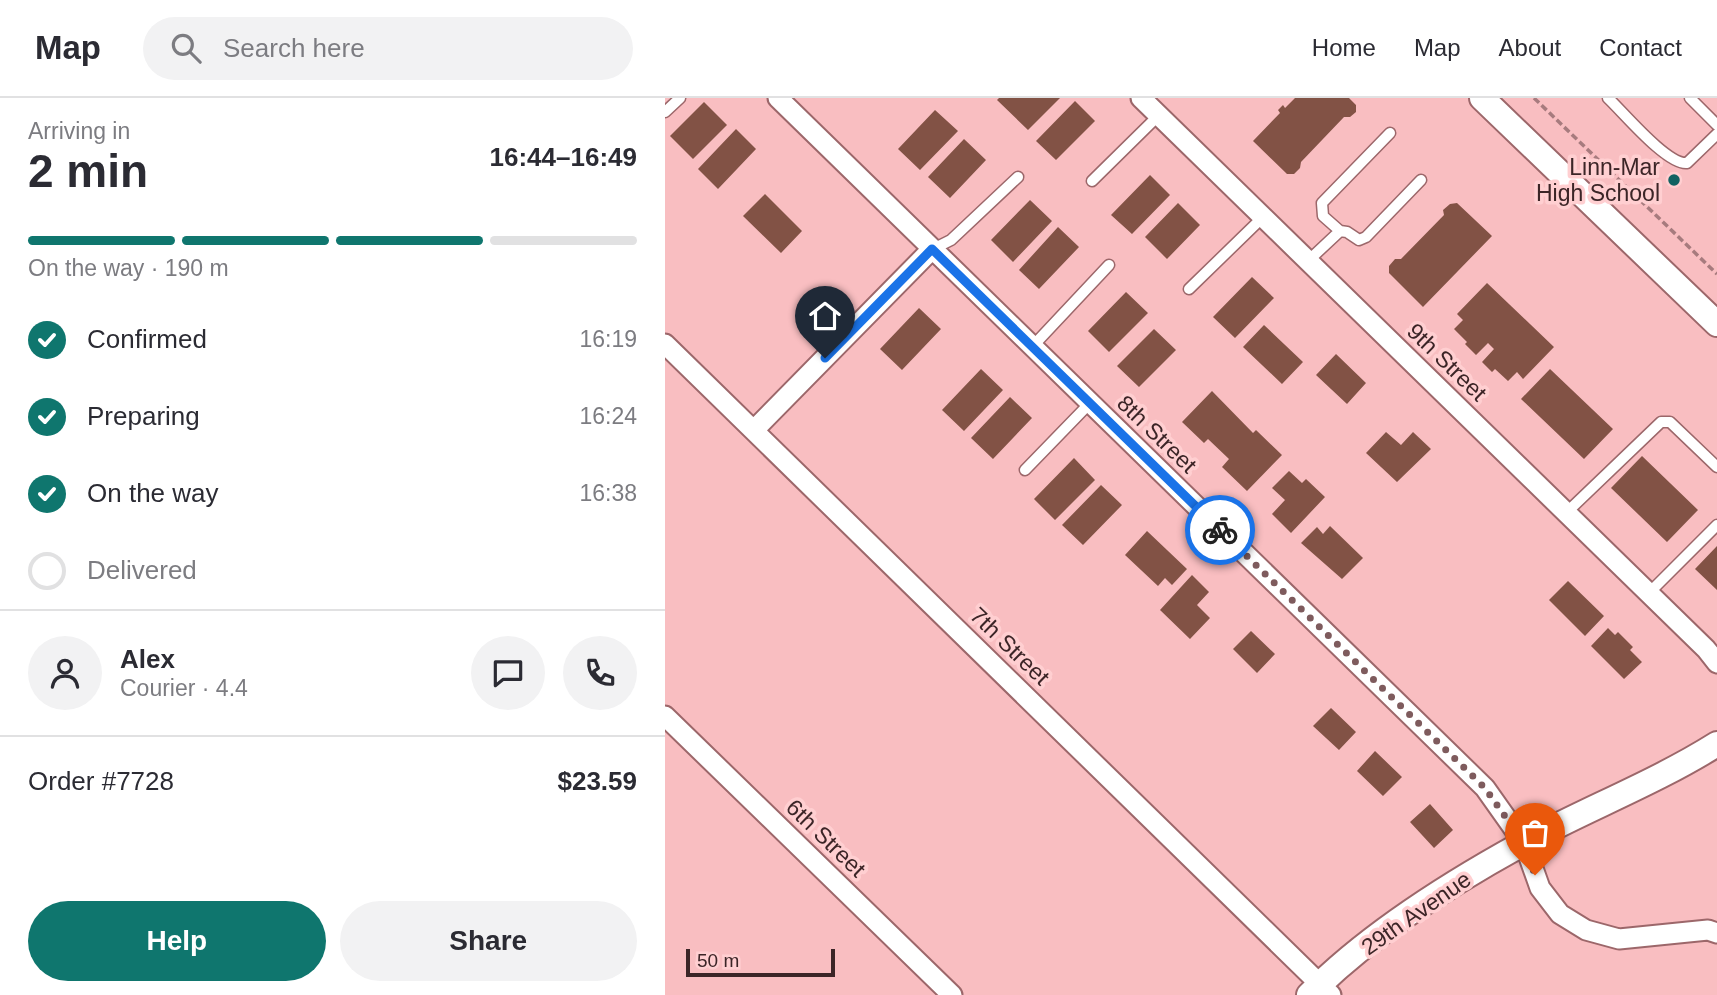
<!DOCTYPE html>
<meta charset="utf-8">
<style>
body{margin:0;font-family:Arial,sans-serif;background:#f2f2f3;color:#2b2b33;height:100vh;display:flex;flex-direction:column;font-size:26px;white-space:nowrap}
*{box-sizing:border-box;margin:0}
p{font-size:23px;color:#7c7c81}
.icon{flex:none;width:38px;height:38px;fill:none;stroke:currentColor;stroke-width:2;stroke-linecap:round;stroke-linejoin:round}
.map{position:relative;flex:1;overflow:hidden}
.side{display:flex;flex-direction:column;background:#fff;width:665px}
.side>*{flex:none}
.scale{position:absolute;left:21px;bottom:18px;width:149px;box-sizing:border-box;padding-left:7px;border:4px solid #3c2527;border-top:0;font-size:19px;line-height:24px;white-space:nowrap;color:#3c2527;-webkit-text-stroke:5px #ffcfd1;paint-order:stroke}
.pin{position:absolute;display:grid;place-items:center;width:60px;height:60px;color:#fff;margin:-72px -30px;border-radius:50% 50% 50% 0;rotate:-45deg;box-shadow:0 0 7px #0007}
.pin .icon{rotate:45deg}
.courier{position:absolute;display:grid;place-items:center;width:70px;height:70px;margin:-35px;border:5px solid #1a73e8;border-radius:50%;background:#fff;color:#222;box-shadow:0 2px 9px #0007}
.summary em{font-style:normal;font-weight:700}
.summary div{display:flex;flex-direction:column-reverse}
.summary{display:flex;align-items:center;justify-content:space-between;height:119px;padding:0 28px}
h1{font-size:46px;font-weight:700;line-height:52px}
.bar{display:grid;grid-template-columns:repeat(4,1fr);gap:10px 7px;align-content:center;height:84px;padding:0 28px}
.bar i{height:9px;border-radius:5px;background:#e1e1e2}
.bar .selected{background:#0f766e}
.bar p{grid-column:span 4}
.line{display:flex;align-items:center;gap:18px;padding:0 28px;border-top:2px solid #e1e1e2}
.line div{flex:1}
.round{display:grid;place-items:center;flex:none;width:74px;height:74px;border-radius:37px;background:#f2f2f3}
ol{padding:0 28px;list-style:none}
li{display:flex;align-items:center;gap:21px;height:77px}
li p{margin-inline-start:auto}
li .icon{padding:7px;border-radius:50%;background:#0f766e;color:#fff;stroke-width:4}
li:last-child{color:#7c7c81}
li i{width:38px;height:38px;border:4px solid #e1e1e2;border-radius:50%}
.action{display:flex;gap:14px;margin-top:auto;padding:14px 28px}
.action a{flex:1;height:80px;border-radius:42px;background:#0f766e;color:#fff;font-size:28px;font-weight:700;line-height:80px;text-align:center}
.action a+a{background:#f2f2f3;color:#2b2b33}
header{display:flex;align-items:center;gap:42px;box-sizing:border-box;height:98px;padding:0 35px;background:#fff;border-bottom:2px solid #e1e1e2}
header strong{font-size:33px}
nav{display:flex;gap:38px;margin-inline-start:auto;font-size:24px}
.search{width:490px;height:63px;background:#f2f2f3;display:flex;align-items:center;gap:18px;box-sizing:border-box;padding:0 24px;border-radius:38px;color:#7c7c81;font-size:26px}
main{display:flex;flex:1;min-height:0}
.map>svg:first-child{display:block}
</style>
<header>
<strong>Map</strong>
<div class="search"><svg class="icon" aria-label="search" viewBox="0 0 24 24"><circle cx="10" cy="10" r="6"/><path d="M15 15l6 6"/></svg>Search here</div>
<nav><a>Home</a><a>Map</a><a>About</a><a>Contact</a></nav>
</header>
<main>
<section class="side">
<div class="summary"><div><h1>2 min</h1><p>Arriving in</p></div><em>16:44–16:49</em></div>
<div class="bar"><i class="selected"></i><i class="selected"></i><i class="selected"></i><i></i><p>On the way · 190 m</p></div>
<ol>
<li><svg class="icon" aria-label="check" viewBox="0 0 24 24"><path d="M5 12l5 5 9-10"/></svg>Confirmed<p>16:19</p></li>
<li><svg class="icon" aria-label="check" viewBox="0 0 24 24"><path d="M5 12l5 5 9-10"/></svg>Preparing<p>16:24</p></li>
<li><svg class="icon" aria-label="check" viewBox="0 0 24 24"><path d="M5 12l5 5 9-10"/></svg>On the way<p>16:38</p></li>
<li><i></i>Delivered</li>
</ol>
<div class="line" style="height:126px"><a class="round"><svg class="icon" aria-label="person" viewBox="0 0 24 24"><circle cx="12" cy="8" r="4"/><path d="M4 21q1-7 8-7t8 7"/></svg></a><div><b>Alex</b><p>Courier · 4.4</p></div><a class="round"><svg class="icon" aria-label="chat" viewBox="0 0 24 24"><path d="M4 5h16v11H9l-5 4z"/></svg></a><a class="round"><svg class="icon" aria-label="phone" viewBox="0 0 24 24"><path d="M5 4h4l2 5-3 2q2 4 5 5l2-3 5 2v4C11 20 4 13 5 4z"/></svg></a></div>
<div class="line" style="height:91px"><div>Order #7728</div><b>$23.59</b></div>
<div class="action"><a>Help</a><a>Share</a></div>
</section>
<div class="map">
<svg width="1052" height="897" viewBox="0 0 1052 897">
<rect width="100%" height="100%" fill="#f9bec1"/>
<path fill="#825245" d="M 334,0 L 395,0 L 363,32 L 332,2 Z
M 630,0 L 684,0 L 691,7 L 691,14 L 685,19 L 679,19 L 636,64 L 635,70 L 629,76 L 622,76 L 588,43 L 615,15 L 613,12 L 618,7 L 620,10 Z
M 410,3 L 430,23 L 391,62 L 371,43 Z
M 39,4 L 62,27 L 28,61 L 5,38 Z
M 270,12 L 293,33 L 255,72 L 233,51 Z
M 71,31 L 91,51 L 53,91 L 33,71 Z
M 299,41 L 321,62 L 285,100 L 263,79 Z
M 485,77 L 505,97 L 467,136 L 446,117 Z
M 100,96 L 137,133 L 116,155 L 78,118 Z
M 365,102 L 387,123 L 348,164 L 326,142 Z
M 513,105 L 535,127 L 502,161 L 480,139 Z
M 792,105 L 827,138 L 758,209 L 724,175 L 724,168 L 730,161 L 736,161 L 779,117 L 778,112 L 785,106 Z
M 393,129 L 414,149 L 374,191 L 354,172 Z
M 587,179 L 609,200 L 570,240 L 548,219 Z
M 822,185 L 889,249 L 858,281 L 852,274 L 843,283 L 830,271 L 827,274 L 817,264 L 829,251 L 823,245 L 811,257 L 800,246 L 802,244 L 789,231 L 798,222 L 792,216 Z
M 461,194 L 483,215 L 444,254 L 423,233 Z
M 254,210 L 276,231 L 237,272 L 215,251 Z
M 599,227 L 638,264 L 617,286 L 578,249 Z
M 489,231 L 511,252 L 474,289 L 452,268 Z
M 671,256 L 701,285 L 682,306 L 651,277 Z
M 316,271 L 338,292 L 299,333 L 277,312 Z
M 885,271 L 948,331 L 919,361 L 856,301 Z
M 547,293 L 588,335 L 591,332 L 617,357 L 582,393 L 557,369 L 564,361 L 543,341 L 539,345 L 517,324 Z
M 345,299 L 367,320 L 328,361 L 306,340 Z
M 721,334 L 736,347 L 748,334 L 766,351 L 732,384 L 701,355 Z
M 977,358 L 1033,412 L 1002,444 L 946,390 Z
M 409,360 L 430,382 L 390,422 L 369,401 Z
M 624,373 L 637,385 L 641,381 L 660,399 L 626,435 L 607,416 L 620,402 L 607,390 Z
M 436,387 L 457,407 L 418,447 L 397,427 Z
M 665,428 L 698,460 L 677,481 L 636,445 L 652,429 L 658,436 Z
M 482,433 L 522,471 L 507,487 L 500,480 L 493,488 L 460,457 Z
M 1052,448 L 1052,492 L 1030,471 Z
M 527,477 L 544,494 L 532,507 L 545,520 L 525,541 L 495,512 Z
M 903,483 L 939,518 L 920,538 L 884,502 Z
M 943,530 L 950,537 L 953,534 L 968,549 L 965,552 L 977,564 L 959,581 L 926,548 Z
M 586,533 L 610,556 L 592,575 L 568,551 Z
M 666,610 L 691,634 L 674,652 L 648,628 Z
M 710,653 L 737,679 L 718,698 L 692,673 Z
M 765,706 L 788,732 L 769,750 L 745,724 Z"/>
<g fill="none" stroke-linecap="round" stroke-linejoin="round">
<defs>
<path id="service" d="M 943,0 C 959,15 1002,67 1022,65 L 1052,36
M 1025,0 L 1052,27
M 0,14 L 15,0
M 427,83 L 494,17
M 675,133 L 658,118 L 657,105 L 725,35
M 268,151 L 286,142 L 353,79
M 643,163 L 675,133 L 682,134 L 694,142 L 701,139 L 756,82
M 524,191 L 598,119
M 367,249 L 444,167
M 360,372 L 425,305
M 901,415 L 996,324 L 1005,324 L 1052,369
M 984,495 L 1052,427"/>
<path id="minor" d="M 113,0 L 820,690 L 859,745 L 875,790 L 895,816 L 921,832 L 954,841 L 1043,832 L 1052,835
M 476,0 L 1041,551 L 1052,565
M 0,246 L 666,897
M 89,332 L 267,151
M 0,618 L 287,897"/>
<path id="tertiary" d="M 817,0 L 1052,226
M 644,897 C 701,839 786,785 857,746 C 921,711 990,685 1052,646"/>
</defs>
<use href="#service" stroke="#9c676a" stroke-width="13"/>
<use href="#minor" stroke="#9c676a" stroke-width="23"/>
<use href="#tertiary" stroke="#9c676a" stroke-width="28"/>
<path stroke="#a77b7e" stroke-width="3.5" stroke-dasharray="7 3.5" stroke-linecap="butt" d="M 869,0 L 1052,176"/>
<use href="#service" stroke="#fff" stroke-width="10"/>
<use href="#minor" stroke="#fff" stroke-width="19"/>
<use href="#tertiary" stroke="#fff" stroke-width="24"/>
</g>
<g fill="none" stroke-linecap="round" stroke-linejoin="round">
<path stroke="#7e5b5d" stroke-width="7" stroke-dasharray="0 12.6" d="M 555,432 L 820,690 L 859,745 L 870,777"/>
<path stroke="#1a73e8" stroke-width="9" d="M 160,260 L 267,151 L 555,432"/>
</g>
<circle fill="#116262" stroke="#ffcfd1" stroke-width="2.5" cx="1009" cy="82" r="7"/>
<g text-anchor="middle" stroke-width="7" stroke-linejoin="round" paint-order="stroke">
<g font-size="23" fill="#3c2527" stroke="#ffcfd1" text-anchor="end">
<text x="995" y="77">Linn-Mar<tspan x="995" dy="26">High School</tspan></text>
</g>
<g font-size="23" fill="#3c2527" stroke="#ffcfd1">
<text transform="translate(782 264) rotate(44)" y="8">9th Street</text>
<text transform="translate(492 336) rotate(44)" y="8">8th Street</text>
<text transform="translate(345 548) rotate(44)" y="8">7th Street</text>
<text transform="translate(161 740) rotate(44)" y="8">6th Street</text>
<text transform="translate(751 815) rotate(-35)" y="8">29th Avenue</text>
</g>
</g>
</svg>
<div class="scale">50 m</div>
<div class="pin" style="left:870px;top:777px;background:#ea580c"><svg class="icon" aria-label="bag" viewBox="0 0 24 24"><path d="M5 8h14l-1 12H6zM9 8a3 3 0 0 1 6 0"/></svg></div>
<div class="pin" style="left:160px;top:260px;background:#1f2937"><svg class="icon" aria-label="home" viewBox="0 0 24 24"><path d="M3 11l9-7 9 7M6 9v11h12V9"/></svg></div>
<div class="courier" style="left:555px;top:432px"><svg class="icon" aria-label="bike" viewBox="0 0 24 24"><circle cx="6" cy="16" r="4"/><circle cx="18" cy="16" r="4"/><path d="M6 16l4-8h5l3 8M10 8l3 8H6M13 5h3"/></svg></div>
</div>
</main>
